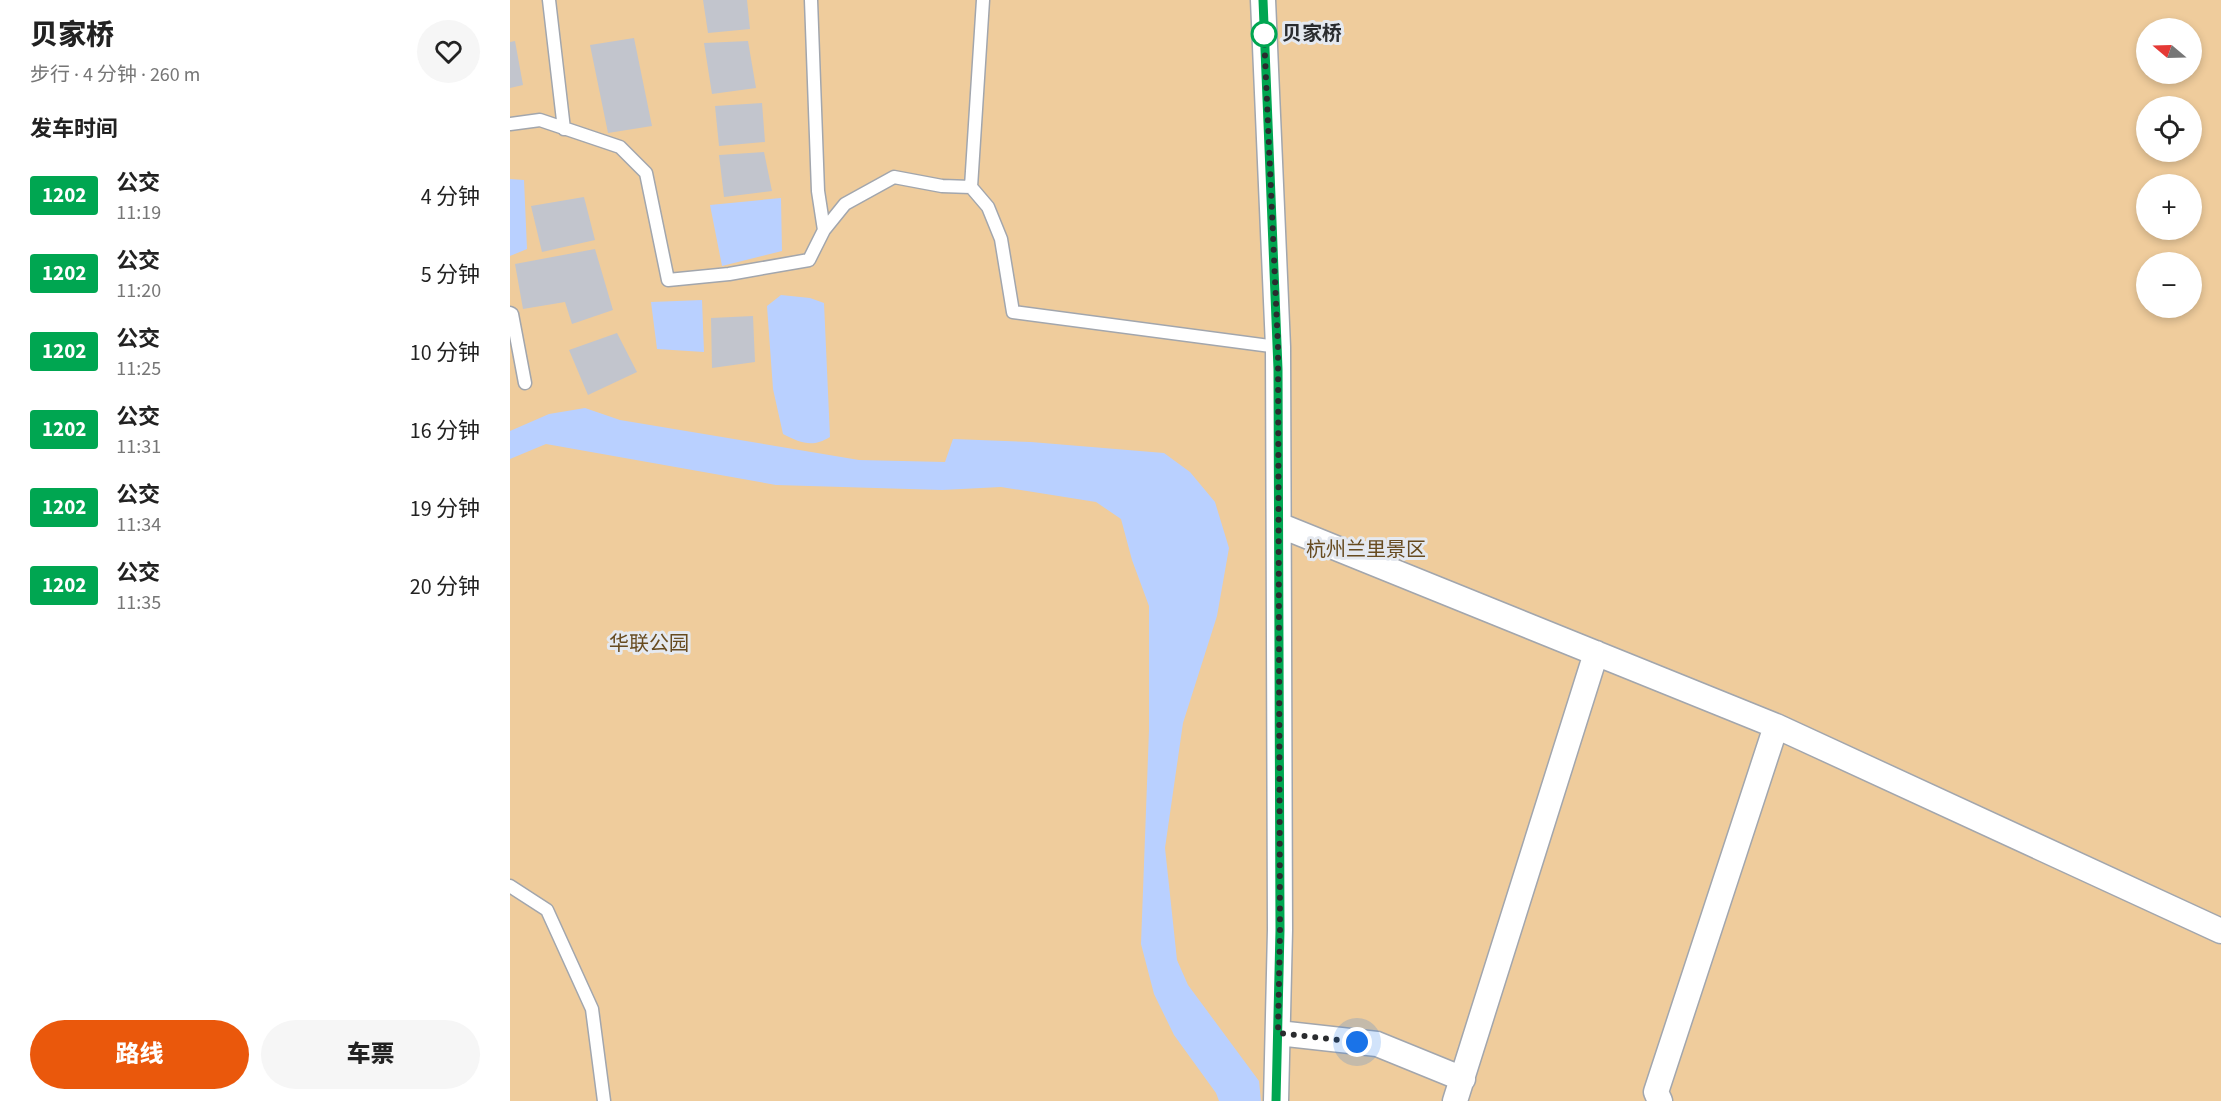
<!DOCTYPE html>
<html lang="zh">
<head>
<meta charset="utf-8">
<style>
  :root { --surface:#fff; --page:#f6f6f6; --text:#222; --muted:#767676; --accent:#ea580c }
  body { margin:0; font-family:"Source Sans 3","Noto Sans SC",sans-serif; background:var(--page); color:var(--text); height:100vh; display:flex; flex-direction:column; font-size:22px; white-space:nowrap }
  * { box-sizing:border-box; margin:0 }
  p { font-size:20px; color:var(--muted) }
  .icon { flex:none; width:33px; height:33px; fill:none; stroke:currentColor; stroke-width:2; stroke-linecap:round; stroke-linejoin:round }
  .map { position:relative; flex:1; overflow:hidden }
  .drawer { display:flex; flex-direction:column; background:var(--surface); width:510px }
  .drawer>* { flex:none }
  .badge { padding:0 12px; border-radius:4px; font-size:21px; line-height:39px }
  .needle { width:39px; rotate:289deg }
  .controls { position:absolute; left:1626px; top:18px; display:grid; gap:12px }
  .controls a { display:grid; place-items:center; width:66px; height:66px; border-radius:50%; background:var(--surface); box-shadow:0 3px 9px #0003; font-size:30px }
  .you { position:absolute; width:30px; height:30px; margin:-15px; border:4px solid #fff; border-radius:50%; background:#1a73e8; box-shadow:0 0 0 9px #1a73e833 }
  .map>.badge { position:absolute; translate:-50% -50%; box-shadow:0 0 0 3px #fff }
  h2 { padding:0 30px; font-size:22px; line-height:54px }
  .round { display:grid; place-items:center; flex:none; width:63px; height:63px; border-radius:32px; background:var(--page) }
  .summary { display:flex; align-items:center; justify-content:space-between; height:102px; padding:0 30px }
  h1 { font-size:28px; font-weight:800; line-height:45px }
  .button { display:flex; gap:12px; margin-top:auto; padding:12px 30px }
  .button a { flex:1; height:69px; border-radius:36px; background:var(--accent); color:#fff; font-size:24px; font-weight:800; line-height:69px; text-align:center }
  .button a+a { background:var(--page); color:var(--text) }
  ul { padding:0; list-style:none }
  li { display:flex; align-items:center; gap:18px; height:78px; padding:0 30px }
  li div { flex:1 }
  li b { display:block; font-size:22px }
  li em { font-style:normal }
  li .badge { min-width:66px; font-weight:700; text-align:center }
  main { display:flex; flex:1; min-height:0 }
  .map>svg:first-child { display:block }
  .green { fill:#efcc9c; fill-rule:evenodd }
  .water { fill:#b9d0ff }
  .building { fill:#c2c5cd }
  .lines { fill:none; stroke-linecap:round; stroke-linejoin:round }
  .service-casing { stroke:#a2a6ad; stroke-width:15 }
  .minor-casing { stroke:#a2a6ad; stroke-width:27 }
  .service { stroke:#fff; stroke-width:12 }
  .minor { stroke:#fff; stroke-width:24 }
  .line-casing { stroke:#fff; stroke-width:14 }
  .line { stroke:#00a651; stroke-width:9 }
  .walk { stroke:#2a2c2f; stroke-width:6; stroke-dasharray:0 10.8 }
  .stop-dot { fill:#fff; stroke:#00a651; stroke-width:3 }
  .labels { text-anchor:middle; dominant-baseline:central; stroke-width:6; stroke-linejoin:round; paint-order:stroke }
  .stop-label { font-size:20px; font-weight:bold; fill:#2a2c2f; stroke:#e5e9f0; text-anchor:start }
  .park-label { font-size:20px; fill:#674b20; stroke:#e5e9f0 }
</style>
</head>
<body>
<main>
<section class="drawer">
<div class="summary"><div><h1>贝家桥</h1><p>步行 · 4 分钟 · 260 m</p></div><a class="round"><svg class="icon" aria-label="heart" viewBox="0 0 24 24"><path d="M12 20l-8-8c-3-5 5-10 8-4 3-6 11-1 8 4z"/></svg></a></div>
<h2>发车时间</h2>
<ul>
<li><span class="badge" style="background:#00a651;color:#fff">1202</span><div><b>公交</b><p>11:19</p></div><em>4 分钟</em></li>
<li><span class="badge" style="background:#00a651;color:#fff">1202</span><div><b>公交</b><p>11:20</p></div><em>5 分钟</em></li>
<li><span class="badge" style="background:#00a651;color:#fff">1202</span><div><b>公交</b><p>11:25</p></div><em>10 分钟</em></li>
<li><span class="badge" style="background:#00a651;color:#fff">1202</span><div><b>公交</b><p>11:31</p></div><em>16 分钟</em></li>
<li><span class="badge" style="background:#00a651;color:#fff">1202</span><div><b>公交</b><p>11:34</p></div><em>19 分钟</em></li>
<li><span class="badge" style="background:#00a651;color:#fff">1202</span><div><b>公交</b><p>11:35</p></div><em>20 分钟</em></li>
</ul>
<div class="button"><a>路线</a><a>车票</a></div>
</section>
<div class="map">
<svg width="1711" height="1101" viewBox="0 0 1711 1101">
  <rect width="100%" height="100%" fill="#e5e9f0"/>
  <!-- green -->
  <path class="green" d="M0,0H1711V1101H0ZM1636,28H1682V74H1636ZM1636,106H1682V152H1636ZM1636,184H1682V230H1636ZM1636,262H1682V308H1636Z"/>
  <!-- water -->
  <path class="water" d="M0,179L14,180L17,249L0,256Z
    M271,198L272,251L212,266L200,205Z
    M271,295L300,298L314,303L320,437C302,448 291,443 273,434L263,389L257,306Z
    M192,300L194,352L147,349L141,302Z
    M75,408L110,420L349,460L435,462L443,439L521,442L654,453L680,472L705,502L719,548L707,616L673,723L655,848L667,960L678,985L749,1081L751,1101H709L706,1093L664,1035L644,994L631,944L639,730V606L622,560L611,519L586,502L491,487L432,490L266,485L36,444L0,459V431L39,414Z"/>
  <!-- building -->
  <path class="building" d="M193,0H237L240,29L198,33Z
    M124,38L142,126L98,133L80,45Z
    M5,41L13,85L0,88V42Z
    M238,41L246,88L202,94L194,43Z
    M252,103L255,142L209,146L205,106Z
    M254,152L262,191L214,197L209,155Z
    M74,197L85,240L32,252L21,206Z
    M85,249L103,310L62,324L55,302L13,309L5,264Z
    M243,316L245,362L202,368L201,318Z
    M107,333L127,372L78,395L59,350Z"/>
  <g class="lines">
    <defs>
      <path id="service" d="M39,0L54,129
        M301,0L308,191L314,230
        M473,0L461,187L478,207L491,239L503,312L768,347
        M0,124L30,120L110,147L136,173L158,280L219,274L299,260L314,230L335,204L384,177L432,186L461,187
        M0,313L2,314L15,383
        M0,886L37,910L82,1009L94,1101"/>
      <path id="minor" d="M753,0L768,347L770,930L766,1101
        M769,525L1266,726L1711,931
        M768,1033L867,1044L953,1079
        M945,1101L1086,653
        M1150,1101L1146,1092L1266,726"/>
    </defs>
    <!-- service casing -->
    <use href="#service" class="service-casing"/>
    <!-- minor casing -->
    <use href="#minor" class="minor-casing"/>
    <!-- service -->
    <use href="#service" class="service"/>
    <!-- minor -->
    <use href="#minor" class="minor"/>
  </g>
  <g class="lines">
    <defs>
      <path id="line" d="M753,0L768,369L770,930L766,1101"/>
    </defs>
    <!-- line casing -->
    <use href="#line" class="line-casing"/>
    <!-- line -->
    <use href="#line" class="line"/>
    <!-- walk -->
    <path class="walk" d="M754,34L768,347L770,930L768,1033L847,1042"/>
  </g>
  <!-- markers -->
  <circle class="stop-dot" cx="754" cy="34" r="12"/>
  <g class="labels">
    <!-- stop labels -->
    <g class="stop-label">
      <text x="772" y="34">贝家桥</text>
    </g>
    <!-- park labels -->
    <g class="park-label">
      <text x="856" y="550">杭州兰里景区</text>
      <text x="139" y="644">华联公园</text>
    </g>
  </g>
</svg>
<div class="controls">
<a><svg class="needle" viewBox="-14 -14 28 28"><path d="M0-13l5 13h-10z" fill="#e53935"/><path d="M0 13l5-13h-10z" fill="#767676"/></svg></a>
<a><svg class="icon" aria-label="locate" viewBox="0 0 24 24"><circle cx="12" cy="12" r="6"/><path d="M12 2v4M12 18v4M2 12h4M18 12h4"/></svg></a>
<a>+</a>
<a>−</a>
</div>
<div class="you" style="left:847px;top:1042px"></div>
</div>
</main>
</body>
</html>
